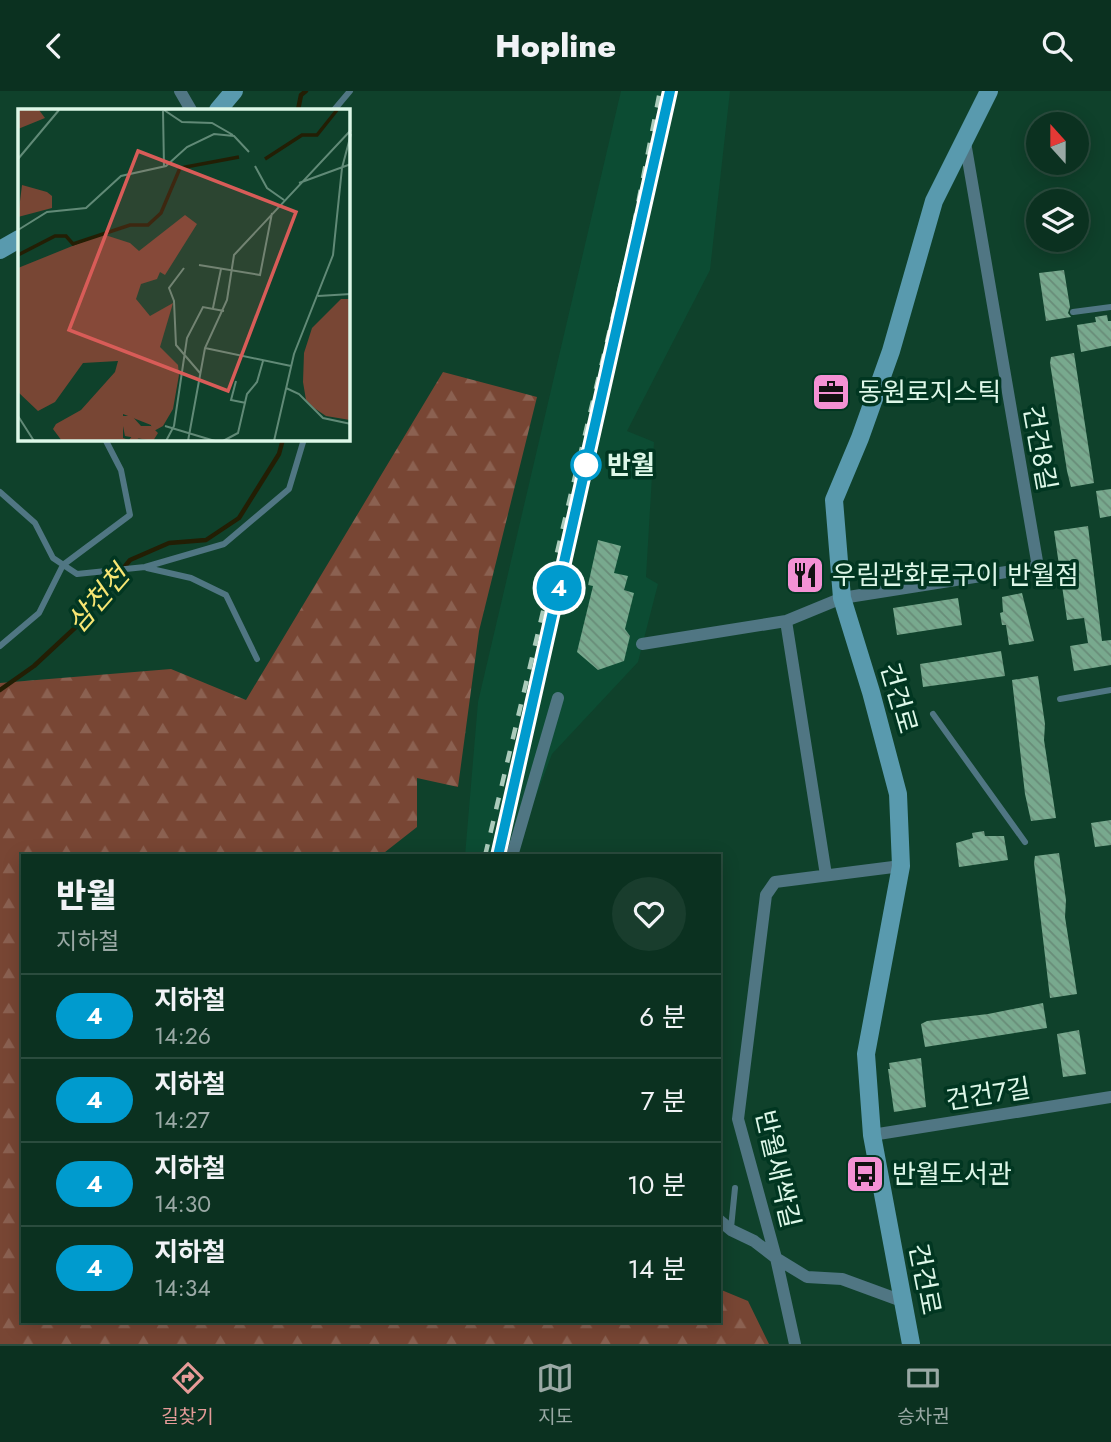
<!DOCTYPE html>
<html lang="ko">
<head>
<meta charset="utf-8">
<style>
  :root { --surface:#0b3120; --page:#193d2d; --text:#f1f3f6; --muted:#9aa9a5; --line:#2b4c3e; --accent:#e69b98 }
  body { margin:0; font-family:Jost,"Noto Sans KR",sans-serif; background:var(--page); color:var(--text); height:100vh; display:flex; flex-direction:column; font-size:26px; white-space:nowrap }
  * { box-sizing:border-box; margin:0 }
  p { font-size:23px; color:var(--muted) }
  .icon { flex:none; width:38px; height:38px; fill:none; stroke:currentColor; stroke-width:2; stroke-linecap:round; stroke-linejoin:round }
  .map { position:relative; flex:1; overflow:hidden }
  .details { position:absolute; left:21px; top:763px; width:700px; height:469px; display:flex; flex-direction:column; background:var(--surface); border-radius:0px; box-shadow:0 4px 18px #0003,0 0 0 2px var(--line) }
  .details>* { flex:none }
  .badge { padding:0 14px; border-radius:23px; font-size:24px; line-height:46px }
  .needle { width:46px; rotate:339deg }
  .fabs { position:absolute; left:1026px; top:21px; display:grid; gap:14px }
  .fabs a { display:grid; place-items:center; width:63px; height:63px; border-radius:50%; background:var(--surface); box-shadow:0 4px 18px #0003,0 0 0 2px var(--line); font-size:35px }
  .map>.badge { position:absolute; translate:-50% -50%; box-shadow:0 0 0 4px #fff }
  .round { display:grid; place-items:center; flex:none; width:74px; height:74px; border-radius:37px; background:var(--page) }
  .overview { display:flex; align-items:center; justify-content:space-between; height:119px; padding:0 35px }
  h1 { font-size:33px; font-weight:800; line-height:52px }
  ul { padding:0; list-style:none }
  li { display:flex; align-items:center; gap:21px; height:84px; padding:0 35px; border-top:2px solid var(--line) }
  li div { flex:1 }
  li b { display:block; font-size:26px }
  li em { font-style:normal }
  li .badge { min-width:77px; font-weight:700; text-align:center }
  header { display:flex; justify-content:space-between; align-items:center; height:91px; padding:0 35px; background:var(--surface); font-size:32px; font-weight:800 }
  .dock { display:flex; justify-content:space-around; align-items:center; height:98px; border-top:2px solid var(--line); background:var(--surface); font-size:19px; color:var(--muted) }
  .dock a { display:grid; justify-items:center; gap:4px }
  .dock .on { color:var(--accent) }
  .map>svg:first-child { display:block }
  .built { fill:#0c4c33 }
  .forest { fill:url(#forest-firs) }
  .lines { fill:none; stroke-linecap:round; stroke-linejoin:round }
  .stream { stroke:#231e04; stroke-width:4.5 }
  .building { fill:url(#building-back-hatch) }
  .lane { stroke:#507683; stroke-width:6 }
  .street { stroke:#507683; stroke-width:12 }
  .secondary { stroke:#599aae; stroke-width:18 }
  .rail { stroke:#abcbbb; stroke-width:4.5; stroke-dasharray:12 12; stroke-linecap:butt }
  .line-casing { stroke:#fff; stroke-width:16 }
  .line { stroke:#009bce; stroke-width:10 }
  .stop-dot { fill:#fff; stroke:#009bce; stroke-width:3.5 }
  .labels { text-anchor:middle; dominant-baseline:central; stroke-width:7; stroke-linejoin:round; paint-order:stroke }
  .poi-label { font-size:26px; fill:#ddf7e8; stroke:#013621; text-anchor:start }
  .street-label { font-size:26px; fill:#ddf7e8; stroke:#013621 }
  .stop-label { font-size:26px; font-weight:bold; fill:#ddf7e8; stroke:#013621; text-anchor:start }
  .water-label { font-size:28px; font-style:italic; fill:#f8e673; stroke:#013621 }
  .inset-river { fill:none; stroke:#231e04; stroke-width:3.5 }
  .inset-road { fill:none; stroke:#618a77; stroke-width:2 }
  .view { fill:#d85c58; fill-opacity:0.15; stroke:#d85c58; stroke-width:3.5 }
  .inset-edge { fill:none; stroke:#ddf7e8; stroke-width:3.5 }
</style>
</head>
<body>
<header><svg class="icon" aria-label="back" viewBox="0 0 24 24"><path d="M15 5l-7 7 7 7"/></svg>Hopline<svg class="icon" aria-label="search" viewBox="0 0 24 24"><circle cx="10" cy="10" r="6"/><path d="M15 15l6 6"/></svg></header>
<div class="map">
<svg width="1111" height="1253" viewBox="0 0 1111 1253">
  <defs>
    <pattern id="forest-firs" width="22" height="20" patternUnits="userSpaceOnUse" patternTransform="scale(1.75)"><rect width="22" height="20" fill="#784634"/><path d="M5 1l3.5 6h-7zM16 11l3.5 6h-7z" fill="#8b6151"/></pattern>
    <pattern id="building-back-hatch" width="6" height="6" patternUnits="userSpaceOnUse" patternTransform="scale(1.75)"><rect width="6" height="6" fill="#78a98e"/><path d="M-1 5l2 2M0 0l6 6M5-1l2 2" fill="none" stroke="#688c78"/></pattern>
  </defs>
  <rect width="100%" height="100%" fill="#0f412b"/>
  <!-- built -->
  <path class="built" d="M621,0H730L710,179L627,340L654,351L646,486L658,493L638,571L552,663L513,765H465L478,611Z"/>
  <!-- forest -->
  <path class="forest" d="M443,281L537,306L479,540L458,696L417,687V736L380,765H23V1230H719V1198L748,1210L769,1253H0V592L171,578L246,609Z"/>
  <g class="lines">
    <!-- stream -->
    <path class="stream" d="M298,19L301,4L306,0
      M0,599L34,575L77,535L130,469L169,452L206,449L239,427L279,363L283,348"/>
  </g>
  <!-- building -->
  <path class="building" d="M1064,179L1070,216L1068,222L1071,226L1046,230L1039,182Z
    M1107,224L1108,230H1111V255L1081,261L1077,234L1096,231L1095,226Z
    M1074,262L1094,392L1071,396L1067,380L1050,272L1051,266Z
    M1111,398V425L1100,427L1096,400Z
    M1088,435L1102,550L1111,549V574L1074,580L1070,555L1088,552L1084,527L1067,529L1054,440Z
    M598,449L621,455L614,482L628,485L624,499L634,502L625,538L630,545L624,570L598,579L577,561L593,495L588,494Z
    M1022,502L1034,550L1009,554L1006,534H1002L1000,522L1003,521L1002,506Z
    M958,507L962,534L897,544L893,517Z
    M1001,560L1005,585L923,596L920,573Z
    M1038,585L1045,633L1044,649L1056,727L1031,730L1025,703L1012,589Z
    M1111,729V754L1095,756L1091,732Z
    M984,740L985,745H1004L1008,769L959,776L956,752L973,747L972,742Z
    M1059,762L1066,809L1065,826L1077,903L1050,907L1034,772L1035,765Z
    M1043,912L1047,937L925,956L921,933L927,930L988,923Z
    M1079,939L1086,983L1063,986L1057,943Z
    M921,967L926,1016L894,1021L888,978H890L889,972Z"/>
  <g class="lines">
    <!-- lane -->
    <path class="lane" d="M334,19L350,0
      M1073,221L1111,216
      M0,401L35,432L53,467L77,483L145,476L224,453L289,398L304,348
      M147,477L191,487L226,504L257,568
      M0,555L39,522L63,474L130,424L121,379L105,348
      M1060,608L1111,599
      M933,623L1025,751
      M731,1137L735,1097"/>
    <!-- street -->
    <path class="street" d="M180,0L191,19
      M786,530L826,784
      M642,553L786,530L842,507L1038,476L965,51
      M512,765L558,607
      M872,1044L1111,1006
      M719,1129L731,1139L754,1150L776,1167L807,1186L842,1188L902,1210
      M795,1253L776,1167L738,1028L766,804L775,791L901,775"/>
    <!-- secondary -->
    <path class="secondary" d="M218,19L234,0
      M0,159L19,148
      M911,1253L872,1044L866,963L901,775L898,703L871,601L842,507L834,409L860,347L891,260L934,110L989,0"/>
    <!-- rail -->
    <path class="rail" d="M485,765L630,154L660,0
      M498,765L558,502"/>
  </g>
  <g class="lines">
    <defs>
      <path id="line" d="M498,765L670,0"/>
    </defs>
    <!-- line casing -->
    <use href="#line" class="line-casing"/>
    <!-- line -->
    <use href="#line" class="line"/>
  </g>
  <!-- icons -->
  <defs>
    <symbol id="office-square" viewBox="-11 -11 22 22"><rect x="-9" y="-9" width="18" height="18" rx="4" fill="#f491d4" stroke="#013621"/><path d="M-6-3h4V-5.5h4V-3h4V5H-6ZM-1-4.5V-3h2v-1.5ZM-6 0V1H6V0Z" fill="#111"/></symbol>
    <symbol id="restaurant-square" viewBox="-11 -11 22 22"><rect x="-9" y="-9" width="18" height="18" rx="4" fill="#f491d4" stroke="#013621"/><path d="M-5-6h1v4h1v-4h1v4h1v-4h1v5L-1.5 .5V6h-2V.5L-5-1ZM5-6V6H3V1.5H1.5Q1.5-4 5-6Z" fill="#111"/></symbol>
    <symbol id="bus-square" viewBox="-11 -11 22 22"><rect x="-9" y="-9" width="18" height="18" rx="4" fill="#f491d4" stroke="#013621"/><path d="M-5-6H5V4H4V6H2V4H-2V6H-4V4H-5ZM-3.5-4V0h7V-4ZM-3.5 1.2v1.5H-2V1.2ZM2 1.2v1.5H3.5V1.2Z" fill="#111"/></symbol>
  </defs>
  <g fill-rule="evenodd">
    <use href="#office-square" x="809" y="279" width="44" height="44"/>
    <use href="#restaurant-square" x="783" y="462" width="44" height="44"/>
    <use href="#bus-square" x="843" y="1061" width="44" height="44"/>
  </g>
  <!-- markers -->
  <circle class="stop-dot" cx="586" cy="374" r="14"/>
  <g class="labels">
    <!-- poi labels -->
    <g class="poi-label">
      <text x="858" y="301">동원로지스틱</text>
      <text x="832" y="484">우림관화로구이 반월점</text>
      <text x="892" y="1083">반월도서관</text>
    </g>
    <!-- street labels -->
    <g class="street-label">
      <text transform="translate(1040 357) rotate(80)">건건8길</text>
      <text transform="translate(899 607) rotate(74)">건건로</text>
      <text transform="translate(988 1003) rotate(-9)">건건7길</text>
      <text transform="translate(778 1078) rotate(77)">반월새싹길</text>
      <text transform="translate(925 1188) rotate(79)">건건로</text>
    </g>
    <!-- stop labels -->
    <g class="stop-label">
      <text x="607" y="374">반월</text>
    </g>
    <!-- water labels -->
    <g class="water-label">
      <text transform="translate(98 508) rotate(-49)">삼천천</text>
    </g>
  </g>
  <!-- overview -->
  <g transform="translate(18 18)">
    <rect width="332" height="332" fill="#0f412b"/>
    <path d="M0,1H21L27,9L0,20ZM4,76L29,83L34,87V99L0,108ZM167,106L179,115L147,166L142,163L139,170L123,175L118,190L132,207L155,194L142,238L160,256L161,266L155,300L145,317L134,323L133,316L105,305V329L111,331L115,326L124,332H44L35,320L38,315L63,301L97,263L100,252L65,254L37,293L20,302L0,283V159L84,125L112,134L121,142ZM323,190H332V311L308,307L296,299L288,291L285,273L286,244L294,219Z" fill="#784634"/>
    <path d="M103,307H114L123,317H133L140,324L135,332L107,327Z" fill="#784634"/>
    <path class="inset-river" d="M247,50L284,26H299L319,1M0,146L37,127H48L55,135L112,116H130L143,104L162,59L221,48"/>
    <path class="inset-road" d="M146,1L164,13L194,14L215,26M145,2L146,58M0,50L41,1M237,57L249,79L266,91M281,74L333,55M0,121L29,103L68,99L103,67L148,57L169,38L196,25L216,27L231,43M181,156L242,166L254,104M166,159L151,179L156,192L158,236L182,264M300,187L333,185M195,199L203,160M187,239L273,257M218,272L213,291L228,294M268,279L281,285L305,309L333,315M0,307L16,332M147,317L197,332M148,332L156,317L169,229L185,198L206,202M170,332L187,239L209,191L216,146L333,21M205,332L220,324L229,285L239,273L245,252M256,332L276,245L315,146L324,59L333,25"/>
    <path class="view" d="M120,42L278,103L210,282L51,221Z"/>
    <rect width="332" height="332" class="inset-edge"/>
  </g>
</svg>
<div class="fabs">
<a><svg class="needle" viewBox="-14 -14 28 28"><path d="M0-13l5 13h-10z" fill="#e53935"/><path d="M0 13l5-13h-10z" fill="#9aa9a5"/></svg></a>
<a><svg class="icon" aria-label="layers" viewBox="0 0 24 24"><path d="M12 4l9 5-9 5-9-5zM3 14l9 5 9-5"/></svg></a>
</div>
<b class="badge" style="left:559px;top:497px;background:#009bce;color:#fff">4</b>
<section class="details">
<div class="overview"><div><h1>반월</h1><p>지하철</p></div><a class="round"><svg class="icon" aria-label="heart" viewBox="0 0 24 24"><path d="M12 20l-8-8c-3-5 5-10 8-4 3-6 11-1 8 4z"/></svg></a></div>
<ul>
<li><span class="badge" style="background:#009bce;color:#fff">4</span><div><b>지하철</b><p>14:26</p></div><em>6 분</em></li>
<li><span class="badge" style="background:#009bce;color:#fff">4</span><div><b>지하철</b><p>14:27</p></div><em>7 분</em></li>
<li><span class="badge" style="background:#009bce;color:#fff">4</span><div><b>지하철</b><p>14:30</p></div><em>10 분</em></li>
<li><span class="badge" style="background:#009bce;color:#fff">4</span><div><b>지하철</b><p>14:34</p></div><em>14 분</em></li>
</ul>
</section>
</div>
<nav class="dock">
<a class="on"><svg class="icon" aria-label="directions" viewBox="0 0 24 24"><path d="M12 3l9 9-9 9-9-9zM9 14v-3h6M13 9l2 2-2 2"/></svg>길찾기</a>
<a><svg class="icon" aria-label="map" viewBox="0 0 24 24"><path d="M3 6l6-2 6 2 6-2v14l-6 2-6-2-6 2zM9 4v14M15 6v14"/></svg>지도</a>
<a><svg class="icon" aria-label="tickets" viewBox="0 0 24 24"><path d="M3 7h18v10H3zM15 7v10"/></svg>승차권</a>
</nav>
</body>
</html>
